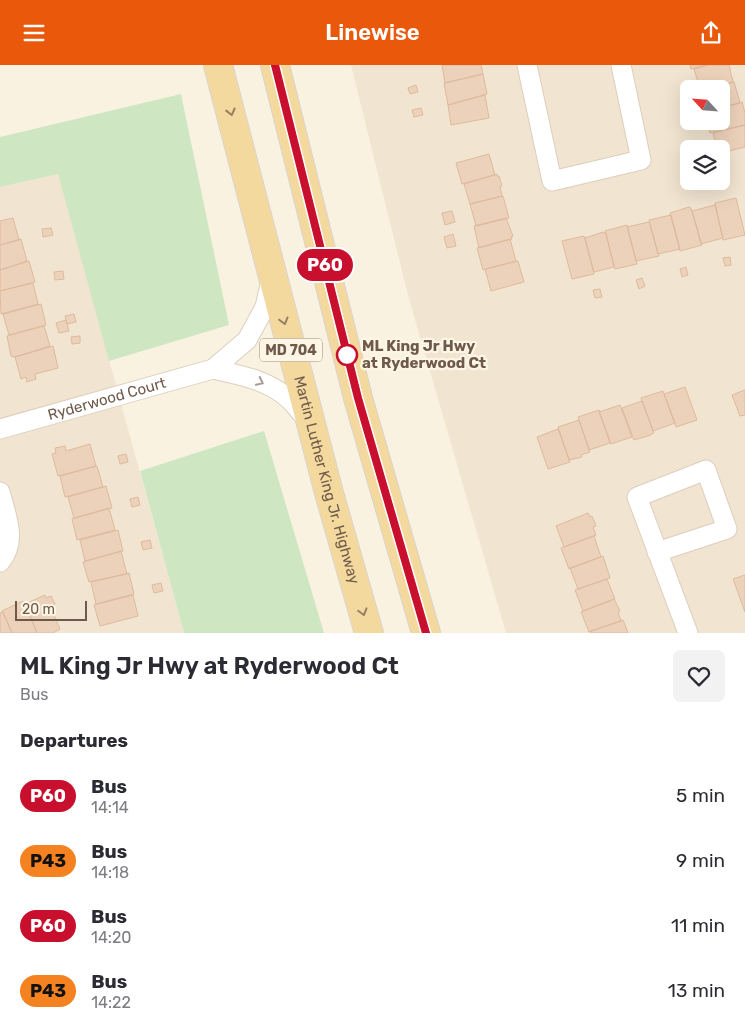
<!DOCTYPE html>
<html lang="en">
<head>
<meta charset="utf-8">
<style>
  :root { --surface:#fff; --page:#f2f2f3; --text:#2b2b33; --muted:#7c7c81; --accent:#ea580c }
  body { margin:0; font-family:Rubik,sans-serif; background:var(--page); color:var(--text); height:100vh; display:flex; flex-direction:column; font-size:19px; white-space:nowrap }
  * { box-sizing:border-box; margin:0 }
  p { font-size:16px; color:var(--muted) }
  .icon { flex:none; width:28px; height:28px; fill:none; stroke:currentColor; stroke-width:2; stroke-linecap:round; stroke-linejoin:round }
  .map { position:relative; height:568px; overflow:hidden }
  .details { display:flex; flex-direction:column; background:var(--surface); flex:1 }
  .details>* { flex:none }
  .badge { padding:0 10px; border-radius:16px; font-size:18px; line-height:32px }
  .needle { width:32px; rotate:296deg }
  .buttons { position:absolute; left:680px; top:15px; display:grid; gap:10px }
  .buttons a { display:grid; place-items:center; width:50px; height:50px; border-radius:8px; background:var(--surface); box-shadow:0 5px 20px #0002; font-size:25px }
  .scale { position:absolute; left:15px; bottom:12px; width:72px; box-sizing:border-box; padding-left:5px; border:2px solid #6f594a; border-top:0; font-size:14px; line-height:18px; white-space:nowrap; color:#6f594a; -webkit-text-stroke:4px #fdf6e6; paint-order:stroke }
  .map>.badge { position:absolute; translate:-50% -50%; box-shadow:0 0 0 2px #fff }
  h2 { padding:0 20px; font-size:19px; line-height:45px }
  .round { display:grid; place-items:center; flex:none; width:52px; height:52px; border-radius:8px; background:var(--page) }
  .summary { display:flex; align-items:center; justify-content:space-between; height:85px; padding:0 20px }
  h1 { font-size:24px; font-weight:600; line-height:38px }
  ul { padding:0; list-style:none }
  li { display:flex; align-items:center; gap:15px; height:65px; padding:0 20px }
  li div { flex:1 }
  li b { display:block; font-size:19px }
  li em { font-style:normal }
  li .badge { min-width:55px; font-weight:700; text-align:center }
  header { display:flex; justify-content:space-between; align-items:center; height:65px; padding:0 20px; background:var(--accent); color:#fff; font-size:22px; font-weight:600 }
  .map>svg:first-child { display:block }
  .residential { fill:#f1e4d0; fill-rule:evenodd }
  .green { fill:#cee6c1 }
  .building { fill:#edd2bb; stroke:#deba9d }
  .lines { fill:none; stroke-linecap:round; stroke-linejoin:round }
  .street-casing { stroke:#ddcebe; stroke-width:21 }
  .primary-casing { stroke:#dad4d0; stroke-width:30 }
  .street { stroke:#fff; stroke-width:19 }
  .primary { stroke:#f4d99e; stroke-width:28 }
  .oneway { stroke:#977f63 }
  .oneway2 { stroke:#a99b92 }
  .line-casing { stroke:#fff; stroke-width:11 }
  .line { stroke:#c8102e; stroke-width:8 }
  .stop-dot { fill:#fff; stroke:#c8102e; stroke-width:2.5 }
  .labels { text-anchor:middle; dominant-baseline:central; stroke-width:4.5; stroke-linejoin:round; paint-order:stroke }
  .shield { fill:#fdf6e6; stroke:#9a8879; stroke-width:1 }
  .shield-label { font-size:14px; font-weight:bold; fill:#6f594a }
  .stop-label { font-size:15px; font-weight:bold; fill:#6f594a; stroke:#fdf6e6; text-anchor:start }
  .street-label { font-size:15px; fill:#6f594a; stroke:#fdf6e6 }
</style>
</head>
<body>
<header><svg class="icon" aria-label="menu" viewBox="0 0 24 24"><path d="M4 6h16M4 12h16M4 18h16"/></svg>Linewise<svg class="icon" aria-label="share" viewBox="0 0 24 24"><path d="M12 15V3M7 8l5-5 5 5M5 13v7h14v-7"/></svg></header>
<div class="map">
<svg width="745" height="568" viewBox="0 0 745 568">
  <rect width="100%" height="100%" fill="#faf2e1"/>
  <!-- residential -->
  <path class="residential" d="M351,0H745V568H506L409,234ZM689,24H721V56H689ZM689,84H721V116H689Z
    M58,109L184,568H0V122Z"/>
  <!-- green -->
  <path class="green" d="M181,29L229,260L109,296L58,109L0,122V72Z
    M264,366L324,568H184L140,406Z"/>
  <!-- building -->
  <path class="building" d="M442,0H481L483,9L445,18Z
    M690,0H708L691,4Z
    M708,0H729L733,17L708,24H700L694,4Z
    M483,9L487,29L448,40L444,18Z
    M734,17L740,38L721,43V24H708Z
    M416,20L418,27L410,29L408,23Z
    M485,30L489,53L451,60L448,40Z
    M742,37L745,48V60L710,68L706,56H721V43Z
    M421,43L423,50L414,52L412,45Z
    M745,60V82L721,88V84H717L713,68Z
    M489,89L495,110L462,119L456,98Z
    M497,109V111H499L502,121L500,122L502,131L470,139L464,119Z
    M503,131L509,153L476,161L470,139Z
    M736,133L745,170L723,175L715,138Z
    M715,140L723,173L701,179L692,146Z
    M689,142L691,143L702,180L680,186L670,148Z
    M452,146L455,157L445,160L442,148Z
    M671,150L680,184L658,189L649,155Z
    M13,153L19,175L0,180V156Z
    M506,153L513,171L511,172L512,174L479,183L474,161Z
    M649,157L659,191L636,196L627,162Z
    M627,160L637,199L615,204L605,166Z
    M51,163L53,170L43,172L42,164Z
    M603,167L604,168H606L614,202L594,207L585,173Z
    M453,169L456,181L447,183L444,172Z
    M584,171L594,209L572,214L562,176Z
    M21,174L27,196L0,205V180Z
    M510,174L516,196L483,205L477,183Z
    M730,192L731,200L725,201L723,193Z
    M29,196L35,217L0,226V205Z
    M518,196L524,217L491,226L485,204Z
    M686,202L688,210L682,212L680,204Z
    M63,206L64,214L55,215L54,207Z
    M642,213L645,221L639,224L636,215Z
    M33,218L38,239L1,249L0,226Z
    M600,224L602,232L595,233L593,225Z
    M41,239L46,260L9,270L3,249Z
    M74,249L76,257L67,259L65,251Z
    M66,255L69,266L59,268L56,258Z
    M44,261L50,281L15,292L11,291L7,271Z
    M80,271V278L72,279L71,272Z
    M53,281L58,303L35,309L36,314L27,317L26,312L21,314L15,292Z
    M685,322L697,355L676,362L664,329Z
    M745,325V350L740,351L732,330Z
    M663,326L675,358L653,366L641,333Z
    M642,336L654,368L651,369V370L634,375L622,343Z
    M620,340L632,372L611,379L599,347Z
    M599,345L610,378L589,385L578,352Z
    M579,355L590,387L581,390L582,392L569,395L558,362Z
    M558,364L570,397L548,404L537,372Z
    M90,379L96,401L58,411L52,389L56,388L55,383L65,381L66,386Z
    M126,389L128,397L120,399L118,391Z
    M97,401L103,422L65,432L60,411Z
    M106,421L112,443L74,453L68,432Z
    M138,432L140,440L132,442L130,434Z
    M109,443L115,465L77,475L72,454Z
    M588,448L590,452L592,451L596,461L593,462L596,470L564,482L556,461Z
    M118,465L123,486L85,496L80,475Z
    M594,471L601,492L569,504L561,483Z
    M150,475L152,483L143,485L141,477Z
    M121,486L127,509L89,517L83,497Z
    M603,491L610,513L578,524L570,503Z
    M129,508L134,529L96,539L91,517Z
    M745,510V547L733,514Z
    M607,514L615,534L583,546L575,525Z
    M161,518L163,526L154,528L152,520Z
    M45,530L46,533L51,531L55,539L50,541L60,564L53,568H37L25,539Z
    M133,530L138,551L100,561L94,540Z
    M614,534L620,546L618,547L621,556L589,567L581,547Z
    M23,536L25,539L37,568H12L2,546Z
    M3,547L12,568H0V548Z
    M623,555L628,568H591V566Z"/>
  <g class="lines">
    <defs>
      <g id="street">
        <path d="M527,0L552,116L641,95L621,0"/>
        <path d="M213,304C240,310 269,315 290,335C296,341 302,349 308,356"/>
        <path id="s1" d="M0,364L213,304L247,275L265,242L271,215"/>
        <path d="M0,427C6,450 18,476 0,497"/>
        <path d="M657,487L727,464L706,405L637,432L688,568"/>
      </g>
      <g id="primary">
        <path id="s2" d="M218,0L329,428L369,568"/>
        <path d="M275,0L358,333L426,568"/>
      </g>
    </defs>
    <!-- street casing -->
    <use href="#street" class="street-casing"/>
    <!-- primary casing -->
    <use href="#primary" class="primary-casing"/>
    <!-- street -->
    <use href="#street" class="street"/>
    <!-- primary -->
    <use href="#primary" class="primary"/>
  </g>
  <!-- one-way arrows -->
  <defs><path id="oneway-chevron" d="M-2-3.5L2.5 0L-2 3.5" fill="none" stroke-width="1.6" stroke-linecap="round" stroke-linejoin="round" transform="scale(1.25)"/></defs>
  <g class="oneway">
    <use href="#oneway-chevron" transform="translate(231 47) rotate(76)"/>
    <use href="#oneway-chevron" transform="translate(284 256) rotate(75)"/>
    <use href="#oneway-chevron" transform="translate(363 547) rotate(74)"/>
  </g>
  <use class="oneway2" href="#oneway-chevron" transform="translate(260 317) rotate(26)"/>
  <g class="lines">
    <defs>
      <path id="line" d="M275,0L358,333L426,568"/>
    </defs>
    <!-- line casing -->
    <use href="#line" class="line-casing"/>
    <!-- line -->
    <use href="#line" class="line"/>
  </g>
  <!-- markers -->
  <circle class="stop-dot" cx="347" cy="290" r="10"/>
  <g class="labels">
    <!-- shield labels -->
    <rect class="shield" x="260" y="273.5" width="62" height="23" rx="4"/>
    <g class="shield-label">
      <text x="291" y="285">MD 704</text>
    </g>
    <!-- stop labels -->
    <g class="stop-label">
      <text x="362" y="281">ML King Jr Hwy<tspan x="362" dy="17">at Ryderwood Ct</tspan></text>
    </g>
    <!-- street labels -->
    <g class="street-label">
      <text stroke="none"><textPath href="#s1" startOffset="111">Ryderwood Court</textPath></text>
      <text stroke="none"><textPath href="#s2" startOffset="429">Martin Luther King Jr. Highway</textPath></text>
    </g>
  </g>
</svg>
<div class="buttons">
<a><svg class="needle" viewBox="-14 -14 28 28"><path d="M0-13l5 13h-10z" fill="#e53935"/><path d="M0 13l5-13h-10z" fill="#7c7c81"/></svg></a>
<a><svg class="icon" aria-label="layers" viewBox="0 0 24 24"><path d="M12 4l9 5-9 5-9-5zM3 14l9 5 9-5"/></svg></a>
</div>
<div class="scale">20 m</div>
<b class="badge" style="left:325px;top:200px;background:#c8102e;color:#fff">P60</b>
</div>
<section class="details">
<div class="summary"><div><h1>ML King Jr Hwy at Ryderwood Ct</h1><p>Bus</p></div><a class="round"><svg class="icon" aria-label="heart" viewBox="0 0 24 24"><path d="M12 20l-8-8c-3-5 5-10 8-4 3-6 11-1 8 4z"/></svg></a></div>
<h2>Departures</h2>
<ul>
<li><span class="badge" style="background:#c8102e;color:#fff">P60</span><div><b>Bus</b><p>14:14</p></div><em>5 min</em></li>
<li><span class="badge" style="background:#f58220;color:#111">P43</span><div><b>Bus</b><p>14:18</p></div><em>9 min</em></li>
<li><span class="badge" style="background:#c8102e;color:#fff">P60</span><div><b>Bus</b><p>14:20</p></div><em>11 min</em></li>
<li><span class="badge" style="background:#f58220;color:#111">P43</span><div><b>Bus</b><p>14:22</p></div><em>13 min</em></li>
</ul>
</section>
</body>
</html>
